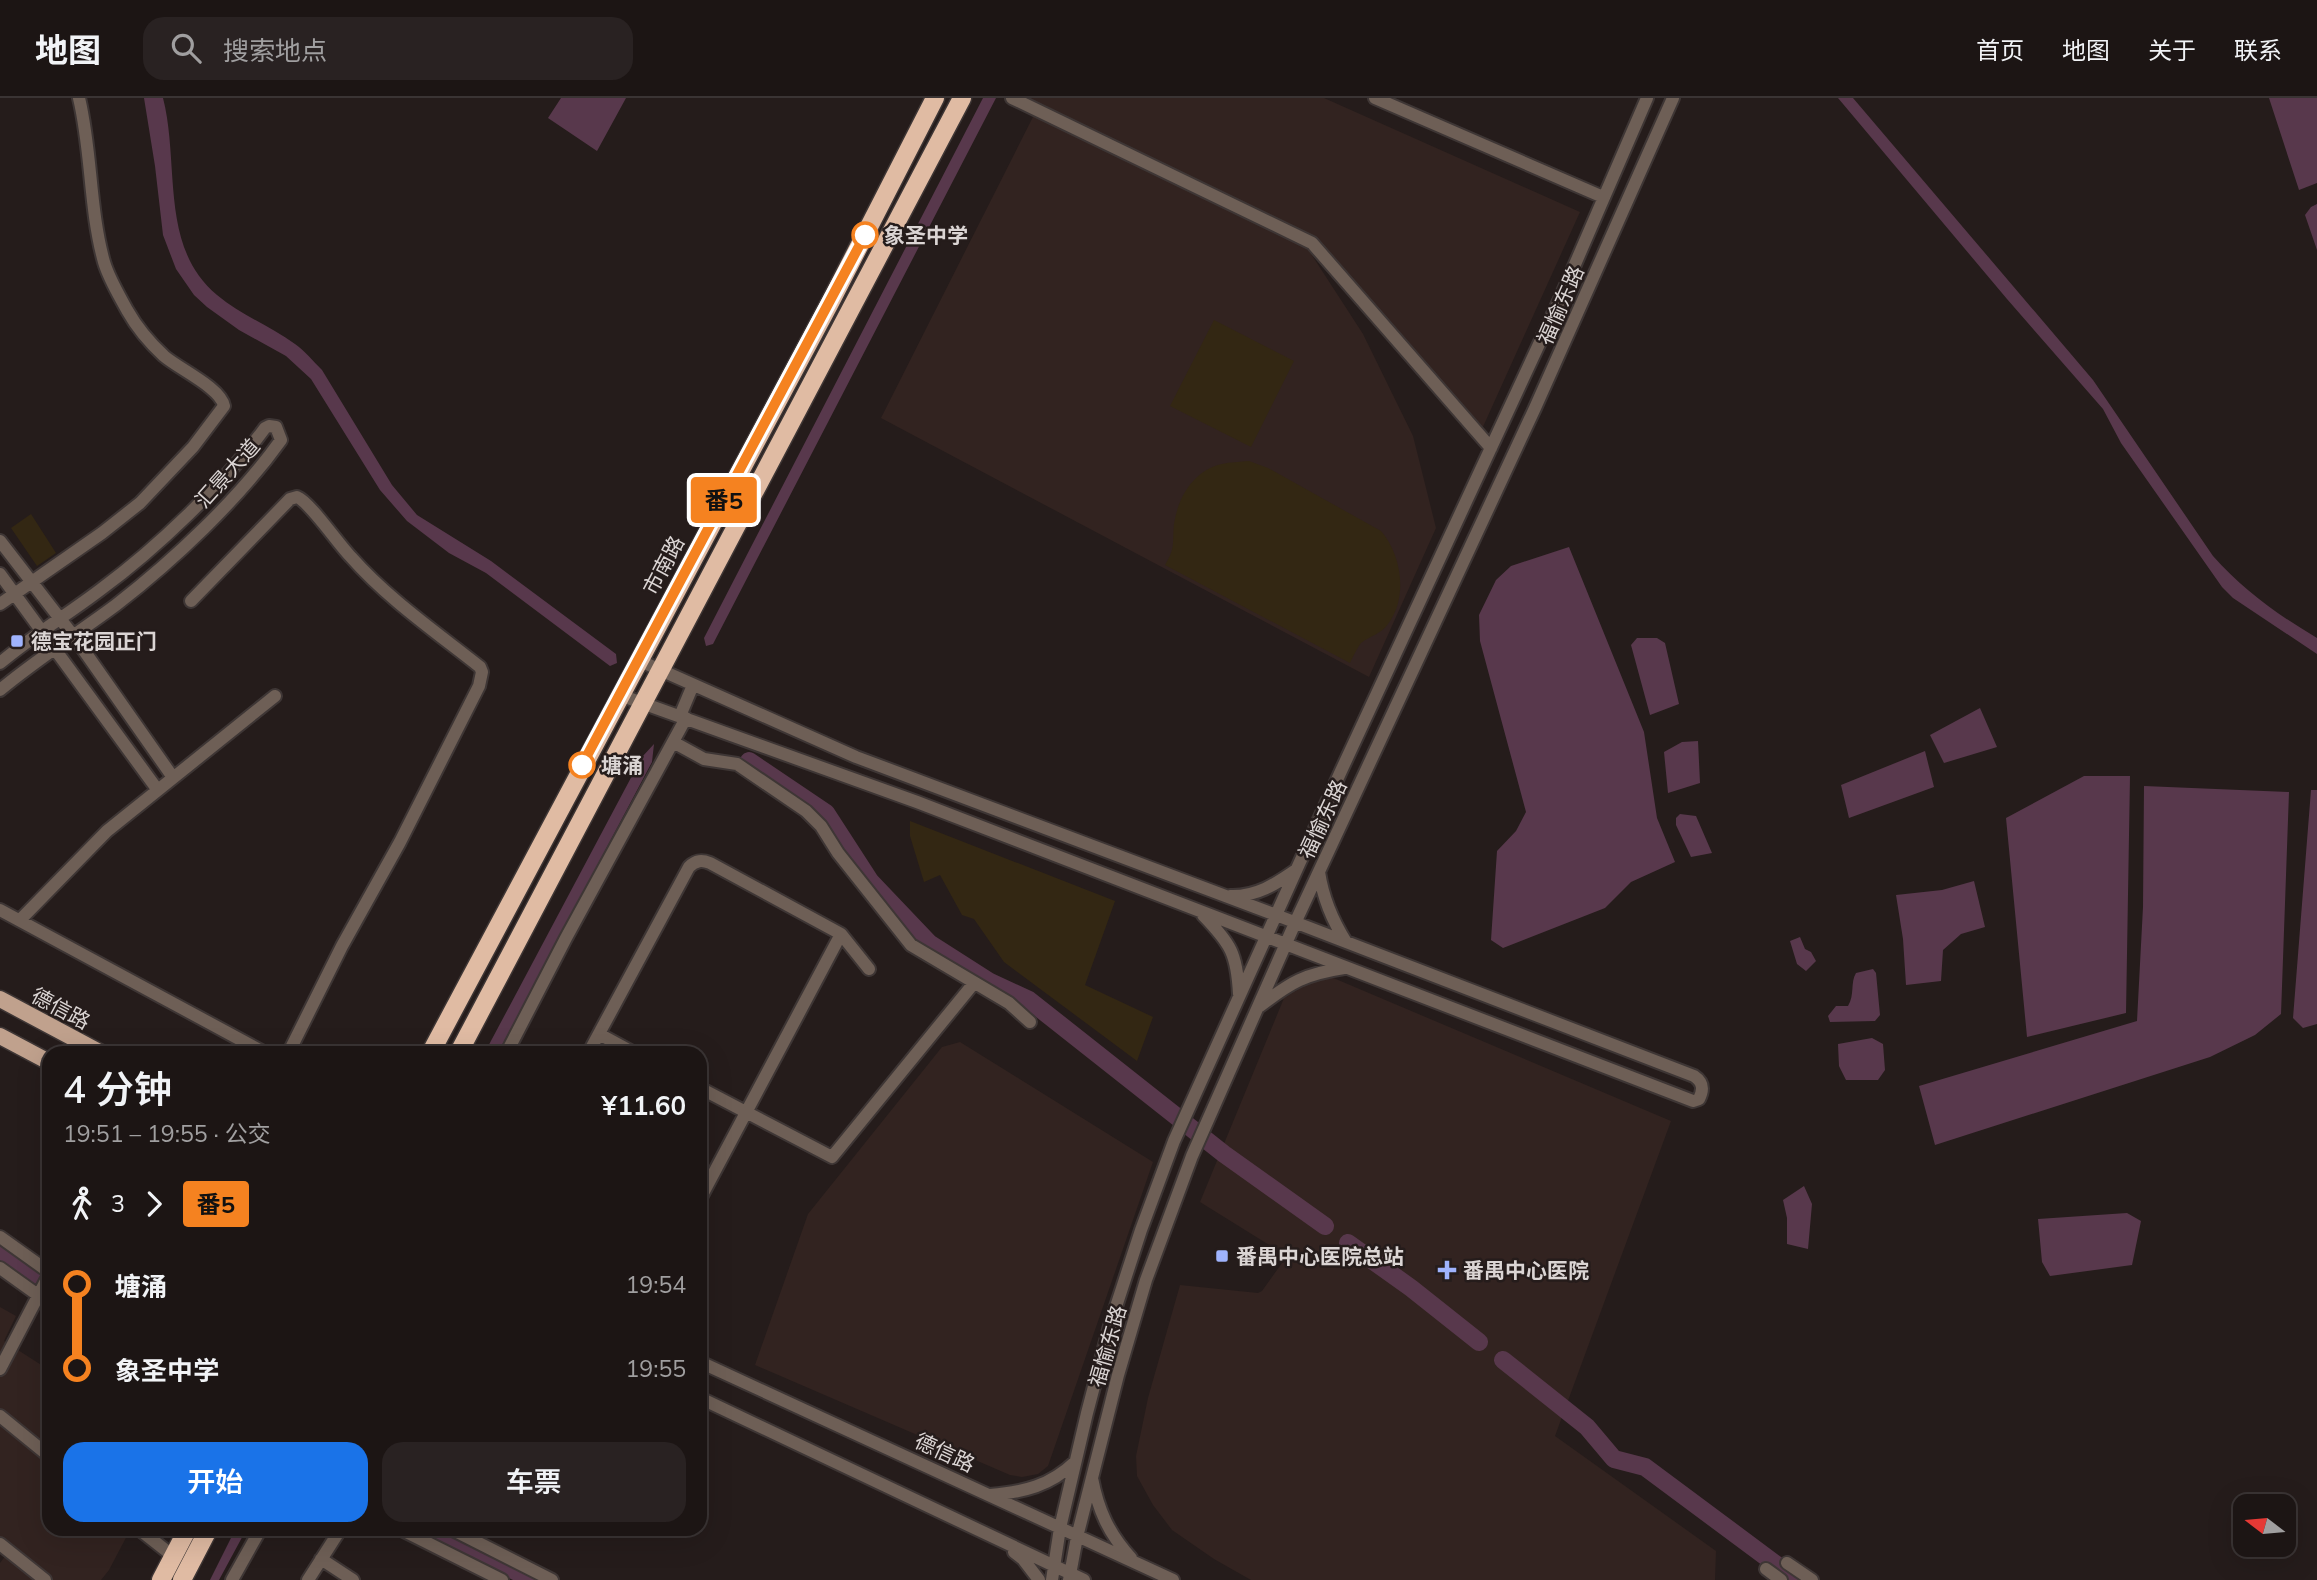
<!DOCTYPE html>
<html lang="zh">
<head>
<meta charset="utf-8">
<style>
  :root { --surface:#1c1514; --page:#292222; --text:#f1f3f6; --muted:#a09fa0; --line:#3a3434; --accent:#1a73e8 }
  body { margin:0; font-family:Mulish,"Noto Sans SC",sans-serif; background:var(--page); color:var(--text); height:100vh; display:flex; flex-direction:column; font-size:26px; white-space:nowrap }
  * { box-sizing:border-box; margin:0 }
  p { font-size:23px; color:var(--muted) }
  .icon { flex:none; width:38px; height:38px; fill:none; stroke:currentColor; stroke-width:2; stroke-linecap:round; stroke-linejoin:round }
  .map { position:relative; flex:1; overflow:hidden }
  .sheet { position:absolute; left:42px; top:948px; width:665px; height:490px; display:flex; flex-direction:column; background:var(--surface); border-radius:21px; box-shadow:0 7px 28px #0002,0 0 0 2px var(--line) }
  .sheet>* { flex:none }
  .badge { padding:0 14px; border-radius:5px; font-size:24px; line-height:46px }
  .needle { width:46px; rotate:286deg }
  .controls { position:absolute; left:2233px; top:1396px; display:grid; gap:14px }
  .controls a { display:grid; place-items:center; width:63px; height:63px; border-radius:14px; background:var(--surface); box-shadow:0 7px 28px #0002,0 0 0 2px var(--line); font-size:35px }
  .map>.badge { position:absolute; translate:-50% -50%; box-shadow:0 0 0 4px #fff }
  .legs { display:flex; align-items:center; gap:10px; height:77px; padding:0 21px; font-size:23px }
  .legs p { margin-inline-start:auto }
  .summary { display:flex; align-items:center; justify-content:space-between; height:119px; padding:0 21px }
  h1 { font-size:38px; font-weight:600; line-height:52px }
  .cta { display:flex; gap:14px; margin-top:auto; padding:14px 21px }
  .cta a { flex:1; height:80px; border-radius:21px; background:var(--accent); color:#fff; font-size:28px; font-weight:600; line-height:80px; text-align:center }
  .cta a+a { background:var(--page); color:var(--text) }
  ul { padding:0 21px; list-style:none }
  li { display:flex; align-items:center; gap:24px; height:84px; font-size:26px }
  li i { display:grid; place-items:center; width:10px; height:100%; margin:0 9px; background:currentColor }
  li i::after { content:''; width:18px; height:18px; margin:-9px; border:5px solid; border-radius:50%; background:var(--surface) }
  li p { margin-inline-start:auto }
  li:first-child i { background:linear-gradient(#0000 50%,currentColor 0) }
  li:last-child i { background:linear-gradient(currentColor 50%,#0000 0) }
  header { display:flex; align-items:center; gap:42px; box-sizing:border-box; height:98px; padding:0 35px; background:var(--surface); border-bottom:2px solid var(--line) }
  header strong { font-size:33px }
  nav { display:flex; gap:38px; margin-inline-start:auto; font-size:24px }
  .search { width:490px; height:63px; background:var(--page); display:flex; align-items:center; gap:18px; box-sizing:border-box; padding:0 24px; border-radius:21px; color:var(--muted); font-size:26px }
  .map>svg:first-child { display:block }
  .built { fill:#322320 }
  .green { fill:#332713 }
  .water { fill:#58384c }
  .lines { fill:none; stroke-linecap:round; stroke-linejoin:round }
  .river { stroke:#58384c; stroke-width:18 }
  .minor-casing { stroke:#3e3635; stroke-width:16 }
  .major-casing { stroke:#3e3635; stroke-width:19 }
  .highway-casing { stroke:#3e3635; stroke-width:21 }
  .minor { stroke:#6e5f56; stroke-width:12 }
  .major { stroke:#c0a18d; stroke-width:16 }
  .highway { stroke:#e0bba3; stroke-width:18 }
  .line-1-casing { stroke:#fff; stroke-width:16 }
  .line-1 { stroke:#f58220; stroke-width:10 }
  .stop-1-dot { fill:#fff; stroke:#f58220; stroke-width:3.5 }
  .poi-dot { fill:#9fb3fd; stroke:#251c1b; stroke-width:2.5 }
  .labels { text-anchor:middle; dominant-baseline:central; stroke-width:5; stroke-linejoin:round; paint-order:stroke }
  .stop-label { font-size:21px; font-weight:bold; fill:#dbd5d4; stroke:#251c1b; text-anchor:start }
  .street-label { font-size:21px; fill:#dbd5d4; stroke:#251c1b }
  .poi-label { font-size:21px; font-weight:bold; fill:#dbd5d4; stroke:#251c1b; text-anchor:start }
</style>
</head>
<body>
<header>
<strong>地图</strong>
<div class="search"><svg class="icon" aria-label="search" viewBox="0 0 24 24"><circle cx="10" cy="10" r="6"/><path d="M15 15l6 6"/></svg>搜索地点</div>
<nav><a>首页</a><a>地图</a><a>关于</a><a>联系</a></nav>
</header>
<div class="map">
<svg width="2317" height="1482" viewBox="0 0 2317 1482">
  <rect width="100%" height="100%" fill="#251c1b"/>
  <!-- built -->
  <path class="built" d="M1028,0H1324L1580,114L1482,331L1312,137Z
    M1036,13L1304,145L1363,236L1413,338L1436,430L1369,579L881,320Z
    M1324,876L1671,1023L1555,1338L1716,1453L1715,1482H1251L1214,1461L1172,1432L1153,1407L1137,1378L1136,1358L1148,1300L1180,1187L1258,1195L1262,1193L1287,1158L1200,1104L1284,900Z
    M960,944L1153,1064L1048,1368L1038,1376L1022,1379L1010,1377L755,1267L808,1116L942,949Z
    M0,1209L16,1218L4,1243L49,1272V1432H130L109,1472L101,1482H0V1465L12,1449L0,1439Z"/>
  <!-- green -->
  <path class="green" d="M1214,222L1294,263L1251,349L1170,308Z
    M1249,363L1268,370L1381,433C1402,457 1408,500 1388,526C1381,536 1370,538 1361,545C1357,550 1353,559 1350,565L1165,467C1176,449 1172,445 1174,426C1178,399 1194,372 1222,366C1230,364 1240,364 1249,363Z
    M31,416L56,455L37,468L11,430Z
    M910,723L1115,803L1085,887L1153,919L1137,963L1004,864L974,821L962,817L940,777L924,784L910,738Z"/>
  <!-- water -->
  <path class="water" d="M144,0H163C180,66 159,149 217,197C241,217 270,228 295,246C305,253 313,263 322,272L392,387L417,417L491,463L616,556L617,565L610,568L486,475L449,455L407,423L380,392L311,281L286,258L239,232L207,209L194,197L176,171L163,137L155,68Z
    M561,0H626L597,53L548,20Z
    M983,0H996L713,546L706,548L704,540Z
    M1838,0H1853L2093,282L2213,458C2243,492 2278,517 2317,540V556L2233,500L2222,489L2121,345L2103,311L2007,201Z
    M2269,0H2317V85L2299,92Z
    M2317,106V152L2305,117L2311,109Z
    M1569,449L1644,634L1657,720L1675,764L1631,784L1605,810L1503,850L1491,842L1497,753L1516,733L1526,714L1480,543L1479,517L1496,482L1511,468Z
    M1637,540H1657L1665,545L1679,606L1650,617L1631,547Z
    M1980,610L1997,649L1944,665L1930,637Z
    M1698,643L1700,685L1668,695L1664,654L1682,644Z
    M654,646L652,664L498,955L484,956L642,659Z
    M1925,653L1934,689L1849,720L1841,687Z
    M2084,678H2130L2126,915L2027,939L2006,720Z
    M2144,688L2289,694L2281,916L2255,937L2210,959L1935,1047L1919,988L2137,923L2143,809Z
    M2311,692H2317V926L2303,930L2293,920Z
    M1680,716L1696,718L1712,755L1691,759L1676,727V720Z
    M1974,783L1985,829L1961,836L1943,852L1941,883L1906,887L1903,841L1896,797L1942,792Z
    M1800,839L1805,851L1811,854L1816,863L1806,873L1797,866L1790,843Z
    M1873,871L1876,875L1880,917L1875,923L1830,924L1828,918L1836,908H1848C1855,897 1850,885 1856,875Z
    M1872,940L1883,946L1885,972L1878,982H1846L1839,968L1838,946Z
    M1804,1088L1812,1106L1808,1151L1787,1146V1120L1783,1102Z
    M2127,1115L2141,1123L2132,1167L2050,1178L2042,1164L2038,1121Z
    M0,1146L49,1181V1198L0,1163Z
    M235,1432H246L219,1482H210Z
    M414,1432H441L540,1482H513Z"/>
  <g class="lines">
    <!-- river -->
    <path class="river" d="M749,663L826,715L870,783L929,845L990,884L1029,902L1224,1056L1325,1128
      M1348,1145L1411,1190L1479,1244
      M1503,1262L1587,1329L1614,1361L1645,1369L1797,1482"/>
    <defs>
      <path id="minor" d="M1012,0L1312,145L1491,350
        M1375,0L1603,99
        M0,443L78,544L172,678
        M0,476L157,691
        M191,503L290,401L297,399C310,404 338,446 351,459C388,501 436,534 480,569L482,574L479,588L400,744L342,848L288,956
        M0,506L102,435L140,405L193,349L224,308C221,290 179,271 164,258C151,246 136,228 127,212C119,197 109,181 104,164C89,110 92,54 79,0
        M0,565C32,538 67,517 100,492C157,450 223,387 265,330L269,328L276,329L281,342C238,402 174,462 116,507C77,536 37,561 0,592
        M620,597L917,704L1693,1003L1699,1001C1704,991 1703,984 1694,978L1276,817L856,659L638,562
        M680,618L693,587
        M673,644L704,661L737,666L806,713L821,728L838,755L911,847L1009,905L1030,924
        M1319,774C1323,800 1332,822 1346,844
        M1230,798C1256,799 1276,786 1296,772
        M0,812L267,956
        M1203,817C1231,846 1237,856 1239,896
        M20,822L107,733L275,598
        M1260,908C1291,884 1305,876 1344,870
        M599,936L636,956
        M506,956L566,840L686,620
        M588,956L689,769C696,762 702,762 710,765L841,836L869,871
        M700,990L832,1059L974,885
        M700,1101L841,836
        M0,1139L49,1174
        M0,1170L49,1205
        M700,1264L1173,1482
        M0,1271L49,1177
        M700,1300L1084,1482
        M0,1318L49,1358
        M1092,1380C1098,1412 1109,1436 1131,1460
        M990,1397C1024,1394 1050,1388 1075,1364
        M140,1432L173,1458
        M402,1432L502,1482
        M453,1432L552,1482
        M0,1446L45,1482
        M1014,1454L1023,1461L1039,1482
        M321,1461L353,1482
        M1787,1465L1812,1482
        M1766,1471L1781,1482
        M232,1482L260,1432
        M308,1482L340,1432
        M1052,1482L1060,1430L1087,1315L1111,1224L1141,1132L1174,1043L1341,673L1560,201L1647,0
        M1069,1482L1077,1439L1118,1277L1146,1182L1192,1058L1295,825L1535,310L1673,0"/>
      <path id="major" d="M0,901L103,956
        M0,938L49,964"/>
      <path id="highway" d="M430,956L830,205L935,0
        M458,956L962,0
        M161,1482L187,1432
        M182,1482L208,1432"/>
    </defs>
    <!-- minor casing -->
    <use href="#minor" class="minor-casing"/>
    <!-- major casing -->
    <use href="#major" class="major-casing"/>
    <!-- highway casing -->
    <use href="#highway" class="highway-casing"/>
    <!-- minor -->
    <use href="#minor" class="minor"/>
    <!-- major -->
    <use href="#major" class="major"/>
    <!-- highway -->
    <use href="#highway" class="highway"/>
  </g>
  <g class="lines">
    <defs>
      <path id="line-1" d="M582,667L865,137"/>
    </defs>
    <!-- line-1 casing -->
    <use href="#line-1" class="line-1-casing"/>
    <!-- line-1 -->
    <use href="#line-1" class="line-1"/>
  </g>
  <!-- markers -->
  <g class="stop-1-dot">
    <circle cx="865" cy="137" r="12"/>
    <circle cx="582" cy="667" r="12"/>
  </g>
  <g class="poi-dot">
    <rect x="10" y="536" width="14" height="14" rx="3.5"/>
    <rect x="1215" y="1151" width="14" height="14" rx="3.5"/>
    <path d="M1443.5 1161.5h7v7h7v7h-7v7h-7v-7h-7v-7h7z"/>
  </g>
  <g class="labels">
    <!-- stop labels -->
    <g class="stop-label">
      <text x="884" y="137">象圣中学</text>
      <text x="601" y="667">塘涌</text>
    </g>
    <!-- street labels -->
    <g class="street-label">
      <text transform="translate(1560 207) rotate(-66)">福愉东路</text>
      <text transform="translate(227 375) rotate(-48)">汇景大道</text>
      <text transform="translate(663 467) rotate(-62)">市南路</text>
      <text transform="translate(1322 721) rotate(-65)">福愉东路</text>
      <text transform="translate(61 910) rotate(28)">德信路</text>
      <text transform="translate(1107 1248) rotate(-74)">福愉东路</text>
      <text transform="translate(945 1354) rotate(25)">德信路</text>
    </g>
    <!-- poi labels -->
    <g class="poi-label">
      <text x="31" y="543">德宝花园正门</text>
      <text x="1236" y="1158">番禺中心医院总站</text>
      <text x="1463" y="1172">番禺中心医院</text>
    </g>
  </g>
</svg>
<div class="controls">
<a><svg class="needle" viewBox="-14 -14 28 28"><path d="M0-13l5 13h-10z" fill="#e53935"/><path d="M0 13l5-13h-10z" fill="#a09fa0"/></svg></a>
</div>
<b class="badge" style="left:724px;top:402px;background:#f58220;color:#111">番5</b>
<section class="sheet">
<div class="summary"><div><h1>4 分钟</h1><p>19:51 – 19:55 · 公交</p></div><b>¥11.60</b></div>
<div class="legs"><svg class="icon" aria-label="walk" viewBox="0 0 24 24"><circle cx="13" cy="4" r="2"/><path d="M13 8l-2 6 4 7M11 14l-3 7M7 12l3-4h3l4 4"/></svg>3<svg class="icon" aria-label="forward" viewBox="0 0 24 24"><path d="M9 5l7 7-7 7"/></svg><b class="badge" style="background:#f58220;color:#111">番5</b></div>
<ul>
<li><i style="color:#f58220"></i><b>塘涌</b><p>19:54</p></li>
<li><i style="color:#f58220"></i><b>象圣中学</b><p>19:55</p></li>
</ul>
<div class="cta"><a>开始</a><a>车票</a></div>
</section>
</div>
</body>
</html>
